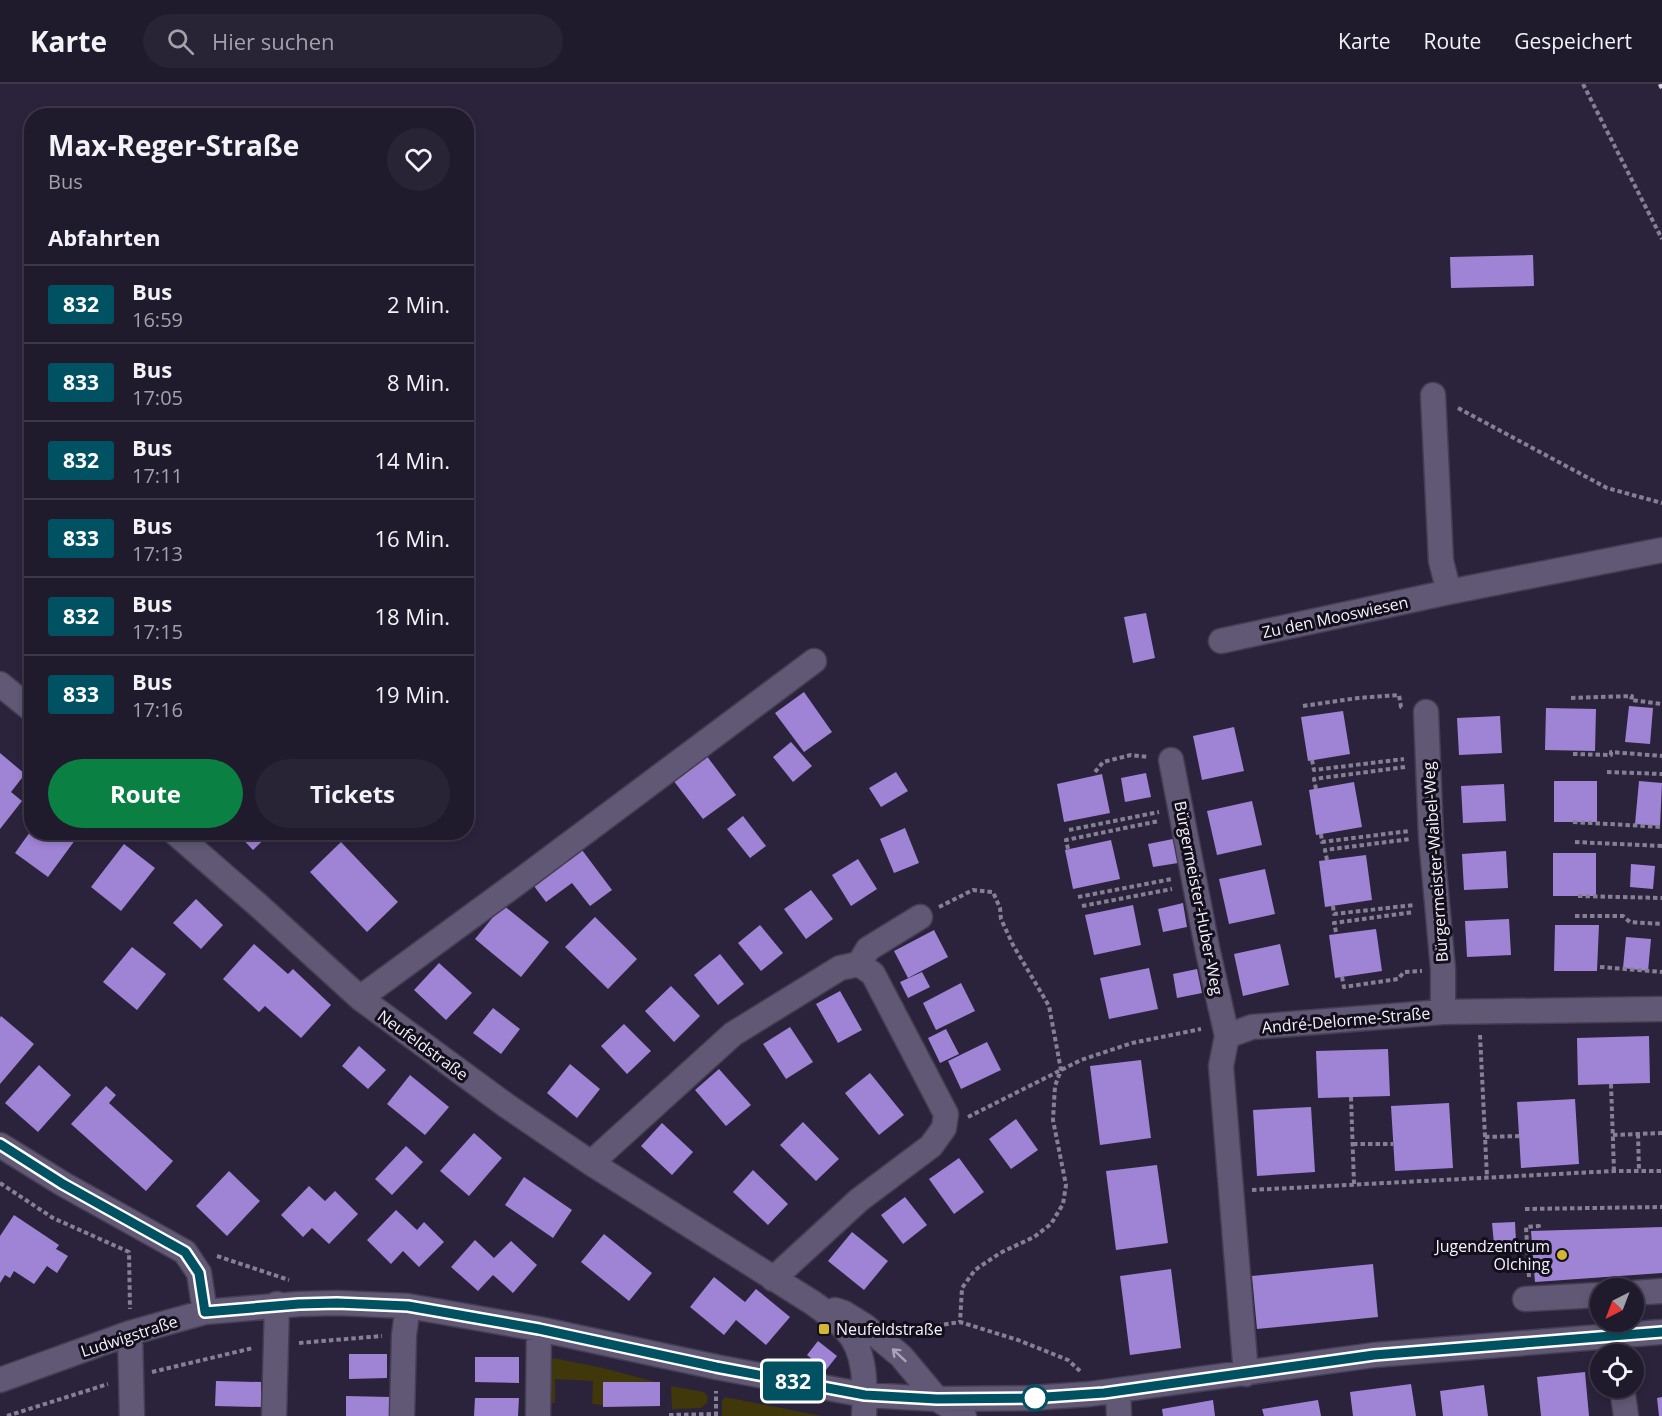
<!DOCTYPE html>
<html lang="de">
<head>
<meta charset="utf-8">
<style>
  :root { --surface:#201a2d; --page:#282335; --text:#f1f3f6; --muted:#a2a1aa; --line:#3d3849; --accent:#0b8043 }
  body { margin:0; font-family:"Open Sans",sans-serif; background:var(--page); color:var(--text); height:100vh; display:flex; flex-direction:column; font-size:22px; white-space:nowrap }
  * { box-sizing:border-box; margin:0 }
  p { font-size:20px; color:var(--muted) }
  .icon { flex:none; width:33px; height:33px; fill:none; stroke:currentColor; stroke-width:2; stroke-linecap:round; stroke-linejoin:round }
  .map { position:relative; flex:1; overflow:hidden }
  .side { position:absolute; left:24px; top:24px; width:450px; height:732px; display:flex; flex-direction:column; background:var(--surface); border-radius:24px; box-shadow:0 3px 9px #0003,0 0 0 2px var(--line) }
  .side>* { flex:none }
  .badge { padding:0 12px; border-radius:4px; font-size:21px; line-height:39px }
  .needle { width:39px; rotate:222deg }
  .buttons { position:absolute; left:1590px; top:1194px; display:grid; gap:12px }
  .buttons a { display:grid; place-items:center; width:54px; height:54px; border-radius:50%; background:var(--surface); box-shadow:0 3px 9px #0003,0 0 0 2px var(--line); font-size:30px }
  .map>.badge { position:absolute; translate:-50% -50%; box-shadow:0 0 0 3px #fff }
  h2 { padding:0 24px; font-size:22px; line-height:54px }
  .round { display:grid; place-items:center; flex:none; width:63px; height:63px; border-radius:32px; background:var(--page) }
  .overview { display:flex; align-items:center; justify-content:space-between; height:102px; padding:0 24px }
  h1 { font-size:28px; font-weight:700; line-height:45px }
  .button { display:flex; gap:12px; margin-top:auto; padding:12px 24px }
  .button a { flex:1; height:69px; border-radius:36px; background:var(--accent); color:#fff; font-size:24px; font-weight:700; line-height:69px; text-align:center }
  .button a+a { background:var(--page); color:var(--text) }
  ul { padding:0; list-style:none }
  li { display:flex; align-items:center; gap:18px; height:78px; padding:0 24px; border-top:2px solid var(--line) }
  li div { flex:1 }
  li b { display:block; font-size:22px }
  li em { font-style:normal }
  li .badge { min-width:66px; font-weight:700; text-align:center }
  header { display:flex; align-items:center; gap:36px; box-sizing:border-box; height:84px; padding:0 30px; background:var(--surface); border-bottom:2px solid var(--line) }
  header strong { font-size:28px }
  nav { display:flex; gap:33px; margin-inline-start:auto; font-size:21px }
  .search { width:420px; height:54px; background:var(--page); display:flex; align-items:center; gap:15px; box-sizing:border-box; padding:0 21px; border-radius:33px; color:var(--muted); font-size:22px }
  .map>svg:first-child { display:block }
  .green { fill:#40370a }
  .building { fill:#9f84d5 }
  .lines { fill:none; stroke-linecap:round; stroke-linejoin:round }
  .minor-casing { stroke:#453e52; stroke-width:27 }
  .path { stroke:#858093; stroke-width:4; stroke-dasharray:4.5 3; stroke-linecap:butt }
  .minor { stroke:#605874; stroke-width:24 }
  .rail { stroke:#d1cddc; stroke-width:4.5; stroke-dasharray:10 10; stroke-linecap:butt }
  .oneway { stroke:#aaa4b9 }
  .line-casing { stroke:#fff; stroke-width:14 }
  .line { stroke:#005262; stroke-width:9 }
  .poi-dot { fill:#d2b736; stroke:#120f1a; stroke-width:2 }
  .stop-dot { fill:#fff; stroke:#005262; stroke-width:3 }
  .labels { text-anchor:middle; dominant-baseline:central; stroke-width:6; stroke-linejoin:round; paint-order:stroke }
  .street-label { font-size:16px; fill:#f4f1fe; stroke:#120f1a }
  .poi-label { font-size:16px; fill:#f4f1fe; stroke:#120f1a; text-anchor:end }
</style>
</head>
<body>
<header>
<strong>Karte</strong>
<div class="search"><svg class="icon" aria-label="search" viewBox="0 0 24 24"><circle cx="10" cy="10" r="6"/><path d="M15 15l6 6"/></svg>Hier suchen</div>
<nav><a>Karte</a><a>Route</a><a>Gespeichert</a></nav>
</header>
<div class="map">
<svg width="1662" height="1332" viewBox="0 0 1662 1332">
  <rect width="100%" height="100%" fill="#2b233c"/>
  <!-- green -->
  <path class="green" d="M553,1274L603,1284L656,1298H603V1321L592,1320L593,1297L555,1295V1319H550L549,1284Z
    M671,1302L704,1308L708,1313L707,1319L701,1324L672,1325Z
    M725,1313L822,1332H722V1317Z"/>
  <!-- building -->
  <path class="building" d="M1533,171L1534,202L1451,204L1450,173Z
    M1146,529L1155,574L1133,579L1124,533Z
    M32,552V567L24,560Z
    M804,608L832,648L804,668L775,629Z
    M1629,622L1653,624L1650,660L1625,658Z
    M1546,624L1596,625L1595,667L1545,666Z
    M1343,627L1350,670L1308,677L1301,633Z
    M1500,632L1502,669L1459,671L1457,634Z
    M1234,643L1244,687L1202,696L1193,652Z
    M791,658L812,682L793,698L773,673Z
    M0,669L25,690L11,708L22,717L0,745Z
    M706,671L736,711L703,735L673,696Z
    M896,688L908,707L881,723L869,704Z
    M1146,689L1151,713L1125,718L1121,694Z
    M1102,690L1110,729L1064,738L1057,700Z
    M1554,697H1597V738H1554Z
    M1639,697L1662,699L1660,742L1635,740Z
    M1354,698L1362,743L1316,751L1309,706Z
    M1504,700L1506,737L1463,739L1461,702Z
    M1252,717L1262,761L1217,771L1207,727Z
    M743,732L766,762L750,774L727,745Z
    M905,744L919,779L894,789L880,755Z
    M30,748H81L48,793L15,769Z
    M236,748H272L253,766Z
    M1173,755L1178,779L1153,783L1148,760Z
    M1111,756L1120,795L1073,805L1065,766Z
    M341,758L398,818L367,848L310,788Z
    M124,760L155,784L121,827L91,803Z
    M579,762L612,806L590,822L572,799L546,818L531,798Z
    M1506,767L1508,804L1464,806L1462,770Z
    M1553,769H1596V812H1553Z
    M1366,771L1372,816L1325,823L1319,777Z
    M858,775L877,805L851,822L832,791Z
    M1631,780L1655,782L1653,805L1630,803Z
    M1265,785L1275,830L1229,840L1219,795Z
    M811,806L833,835L806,855L784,825Z
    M196,815L223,841L201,865L173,839Z
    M1183,819L1187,843L1163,848L1158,825Z
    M503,821L549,858L521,893L475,855Z
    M1133,821L1141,861L1094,871L1085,831Z
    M595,833L637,875L608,905L565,863Z
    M1509,835L1511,871L1467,873L1465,837Z
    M760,841L783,869L761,887L738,859Z
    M1555,841H1599L1597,887H1554Z
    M1376,845L1382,887L1335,894L1329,851Z
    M934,846L948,873L908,894L894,867Z
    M1626,853L1651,855L1648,887L1623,884Z
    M254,860L288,890L293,885L331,921L301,954L265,922L259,928L223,895Z
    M1280,860L1289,901L1243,912L1234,870Z
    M132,863L166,890L137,926L103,898Z
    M720,870L744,900L718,921L694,891Z
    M439,879L472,909L446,936L414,906Z
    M1149,884L1158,925L1109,935L1100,894Z
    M1197,885L1202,909L1177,914L1173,890Z
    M922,888L930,903L908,914L900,898Z
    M961,899L975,927L936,946L923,919Z
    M671,902L700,932L674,958L645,927Z
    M840,907L862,946L838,959L816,920Z
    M493,924L520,945L501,970L473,949Z
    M1,932L34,960L0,1000V934Z
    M624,940L651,967L627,990L601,962Z
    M790,943L813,978L786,995L763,960Z
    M946,945L959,970L940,979L928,954Z
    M1649,952L1650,999L1578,1001L1577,954Z
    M987,958L1001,986L961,1005L948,977Z
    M359,962L386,986L368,1005L342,982Z
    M1388,965L1390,1012L1318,1014L1316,967Z
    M1141,976L1151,1054L1100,1061L1090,982Z
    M570,980L600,1005L577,1034L547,1009Z
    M39,981L71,1011L38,1048L5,1019Z
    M719,985L751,1021L726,1042L695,1006Z
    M870,989L904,1031L879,1051L845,1009Z
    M410,991L449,1023L425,1051L387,1020Z
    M106,1002L116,1011L109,1019L173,1077L146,1107L71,1040Z
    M1575,1015L1579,1080L1521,1084L1517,1018Z
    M1449,1019L1453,1084L1395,1087L1391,1022Z
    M1311,1023L1315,1088L1257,1092L1253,1026Z
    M1016,1035L1038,1066L1011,1085L989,1055Z
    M803,1038L839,1075L816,1097L780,1061Z
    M662,1039L693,1068L672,1091L641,1062Z
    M474,1049L502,1074L469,1112L440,1087Z
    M406,1062L423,1078L392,1111L375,1095Z
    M959,1074L984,1108L954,1130L929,1095Z
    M1157,1081L1168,1159L1116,1166L1106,1087Z
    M753,1086L788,1120L768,1141L733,1108Z
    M229,1087L260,1117L227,1152L196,1122Z
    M524,1093L572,1126L553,1154L505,1121Z
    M309,1102L325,1117L335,1107L358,1130L329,1160L312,1144L303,1153L281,1131Z
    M905,1113L927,1141L903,1160L881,1131Z
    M396,1126L417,1146L424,1138L444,1158L419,1183L403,1167L391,1180L367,1156Z
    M14,1131L59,1161L56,1165L68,1172L57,1189L47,1182L34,1200L14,1187L10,1194L5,1191L0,1199V1152Z
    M1515,1138L1516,1158L1494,1160L1492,1139Z
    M1662,1143V1189L1535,1198L1531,1147Z
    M852,1148L888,1177L864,1206L828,1177Z
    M604,1150L652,1189L629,1217L581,1178Z
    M475,1156L494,1174L511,1157L537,1181L513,1209L493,1191L478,1207L451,1183Z
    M1373,1180L1378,1233L1257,1245L1252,1192Z
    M1171,1185L1181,1264L1130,1271L1120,1192Z
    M714,1193L745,1218L756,1205L790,1233L766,1261L736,1236L724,1251L690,1223Z
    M818,1257L837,1272L826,1286L807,1271Z
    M349,1270H387V1294L349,1295Z
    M475,1273H519V1299L475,1298Z
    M1585,1288L1589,1332H1541L1537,1293Z
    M216,1297L261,1298V1323L215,1322Z
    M603,1298H660V1322L603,1323Z
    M1411,1300L1416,1332H1353L1350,1308Z
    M1484,1301L1488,1332H1443L1440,1307Z
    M346,1312L390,1313V1332H346Z
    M1662,1313V1332H1659L1657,1314Z
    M475,1314H519L518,1332H474Z
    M1213,1316L1215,1332H1163L1162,1325Z
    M1318,1316L1321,1332H1264L1262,1325Z"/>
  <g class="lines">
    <defs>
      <path id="minor" d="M1433,311L1441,477L1449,508
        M1221,557L1449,508L1662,466
        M0,600L32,626
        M1426,628L1431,753L1443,885V928
        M1171,676L1208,868L1227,952
        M174,748L258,821L360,914L507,1022L591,1079L813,1219C824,1227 837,1236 846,1246C867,1268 865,1304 864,1332
        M859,880L868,865L920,833
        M360,914L513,802L814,577
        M0,1061L63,1100L185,1168L199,1189L205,1228
        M591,1079L733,950L840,884L859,880L873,890L946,1030L944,1044L931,1062L859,1116L773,1195
        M1634,1209L1662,1207
        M1525,1215L1600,1211
        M835,1226L844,1229L865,1242L901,1272L937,1315L964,1332
        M130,1249L132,1332
        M1246,1290L1221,982L1227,952L1252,943L1443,928L1662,925
        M0,1296L130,1249L205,1228L299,1220L337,1219L408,1222L539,1245L716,1283L865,1311L937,1315L1031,1314L1090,1310L1374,1271L1662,1248
        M1622,1304L1626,1332
        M1118,1307L1119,1332
        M274,1332L277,1220
        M402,1332L404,1251L408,1222
        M538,1332L539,1245"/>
    </defs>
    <!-- minor casing -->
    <use href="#minor" class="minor-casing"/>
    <!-- path -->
    <path class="path" d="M1583,0L1662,155
      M1458,324L1607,404L1662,419
      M1571,614L1632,612L1631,616L1662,620
      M1303,622L1358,614L1399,611L1401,623L1404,624
      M1573,670L1611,671V668L1662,672
      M1312,676L1314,686L1404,675
      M1095,688L1103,678L1131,671L1148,673
      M1607,688L1662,690
      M1316,705L1314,695L1405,683
      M1573,738L1662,743
      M1069,746L1159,728
      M1321,750L1322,758L1409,747
      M1575,758L1662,762
      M1068,765L1066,756L1159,737
      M1327,776L1325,766L1410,755
      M1578,812L1662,814
      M1078,813L1172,795
      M1082,822L1172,805
      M1333,822L1334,830L1414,821
      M939,823L973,806L993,808L1000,824L1001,835L1013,861L1049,922L1061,986L1055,1002L1053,1036L1066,1101L1063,1120L1051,1140L1034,1153L1000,1169L975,1186L962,1204L960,1238
      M1575,832H1623L1630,838L1662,840
      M1336,848L1334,839L1414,828
      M1600,883L1662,888
      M1342,893L1344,903L1398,895L1404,888L1422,887
      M1480,951L1487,1093
      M1611,1000L1614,1087
      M1351,1013L1354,1100
      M968,1033L1081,976L1132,959L1201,945
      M1638,1050L1639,1087
      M1613,1051L1662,1049
      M1485,1053L1520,1052
      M1353,1060H1393
      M0,1099L53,1134L129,1168L130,1225
      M1252,1106L1614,1087H1662
      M1525,1125L1662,1123
      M217,1172L289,1196
      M1529,1193L1526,1143L1539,1142L1538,1146
      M907,1246L960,1238L1018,1256L1068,1276L1080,1287
      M299,1259L382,1252
      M152,1288L253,1264
      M669,1331L716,1330
      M7,1332L108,1300
      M716,1332V1307"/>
    <!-- minor -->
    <use href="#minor" class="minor"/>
    <!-- rail -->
    <path class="rail" d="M1660,0L1662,4"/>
  </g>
  <!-- one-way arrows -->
  <defs><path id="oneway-shaft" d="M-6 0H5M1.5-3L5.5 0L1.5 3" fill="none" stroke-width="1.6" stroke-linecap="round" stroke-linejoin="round" transform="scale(1.5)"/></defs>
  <use class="oneway" href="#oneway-shaft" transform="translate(899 1271) rotate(-137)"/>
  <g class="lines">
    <defs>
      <path id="line" d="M0,1060L63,1100L185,1168L199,1189L205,1228L299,1220L337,1219L408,1222L539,1245L716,1283L865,1311L937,1315L1031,1314L1104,1309L1374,1271L1662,1248"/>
    </defs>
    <!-- line casing -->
    <use href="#line" class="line-casing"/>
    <!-- line -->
    <use href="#line" class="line"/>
  </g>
  <!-- markers -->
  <g class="poi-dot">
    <circle cx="1562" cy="1171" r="6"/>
    <rect x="818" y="1239" width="12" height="12" rx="3"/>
  </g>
  <circle class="stop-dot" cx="1035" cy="1314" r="12"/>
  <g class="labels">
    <!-- street labels -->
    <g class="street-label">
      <text transform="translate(1335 533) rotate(-12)">Zu den Mooswiesen</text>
      <text transform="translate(1435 778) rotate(-94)">Bürgermeister-Waibel-Weg</text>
      <text transform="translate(1199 814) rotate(79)">Bürgermeister-Huber-Weg</text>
      <text transform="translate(1346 936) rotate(-5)">André-Delorme-Straße</text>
      <text transform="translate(423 961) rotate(36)">Neufeldstraße</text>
      <text transform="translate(129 1252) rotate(-18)">Ludwigstraße</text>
    </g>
    <!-- poi labels -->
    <g class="poi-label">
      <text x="1550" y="1162">Jugendzentrum<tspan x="1550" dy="18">Olching</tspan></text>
      <text x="836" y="1245" text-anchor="start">Neufeldstraße</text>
    </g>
  </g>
</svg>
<div class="buttons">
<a><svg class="needle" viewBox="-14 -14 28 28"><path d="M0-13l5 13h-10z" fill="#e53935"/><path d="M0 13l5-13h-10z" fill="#a2a1aa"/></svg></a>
<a><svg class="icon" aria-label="locate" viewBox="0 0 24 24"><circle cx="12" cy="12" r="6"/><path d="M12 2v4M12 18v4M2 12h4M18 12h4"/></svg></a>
</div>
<b class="badge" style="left:793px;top:1297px;background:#005262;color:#fff">832</b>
<section class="side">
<div class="overview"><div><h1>Max-Reger-Straße</h1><p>Bus</p></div><a class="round"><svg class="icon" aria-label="heart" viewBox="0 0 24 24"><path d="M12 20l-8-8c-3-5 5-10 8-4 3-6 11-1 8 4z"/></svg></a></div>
<h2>Abfahrten</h2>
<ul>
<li><span class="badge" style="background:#005262;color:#fff">832</span><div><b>Bus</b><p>16:59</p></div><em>2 Min.</em></li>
<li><span class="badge" style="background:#005262;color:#fff">833</span><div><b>Bus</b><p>17:05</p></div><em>8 Min.</em></li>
<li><span class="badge" style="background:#005262;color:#fff">832</span><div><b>Bus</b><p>17:11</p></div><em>14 Min.</em></li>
<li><span class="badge" style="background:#005262;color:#fff">833</span><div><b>Bus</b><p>17:13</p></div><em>16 Min.</em></li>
<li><span class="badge" style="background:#005262;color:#fff">832</span><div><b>Bus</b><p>17:15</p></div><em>18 Min.</em></li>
<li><span class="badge" style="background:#005262;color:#fff">833</span><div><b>Bus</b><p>17:16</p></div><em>19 Min.</em></li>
</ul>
<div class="button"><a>Route</a><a>Tickets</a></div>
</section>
</div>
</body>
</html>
